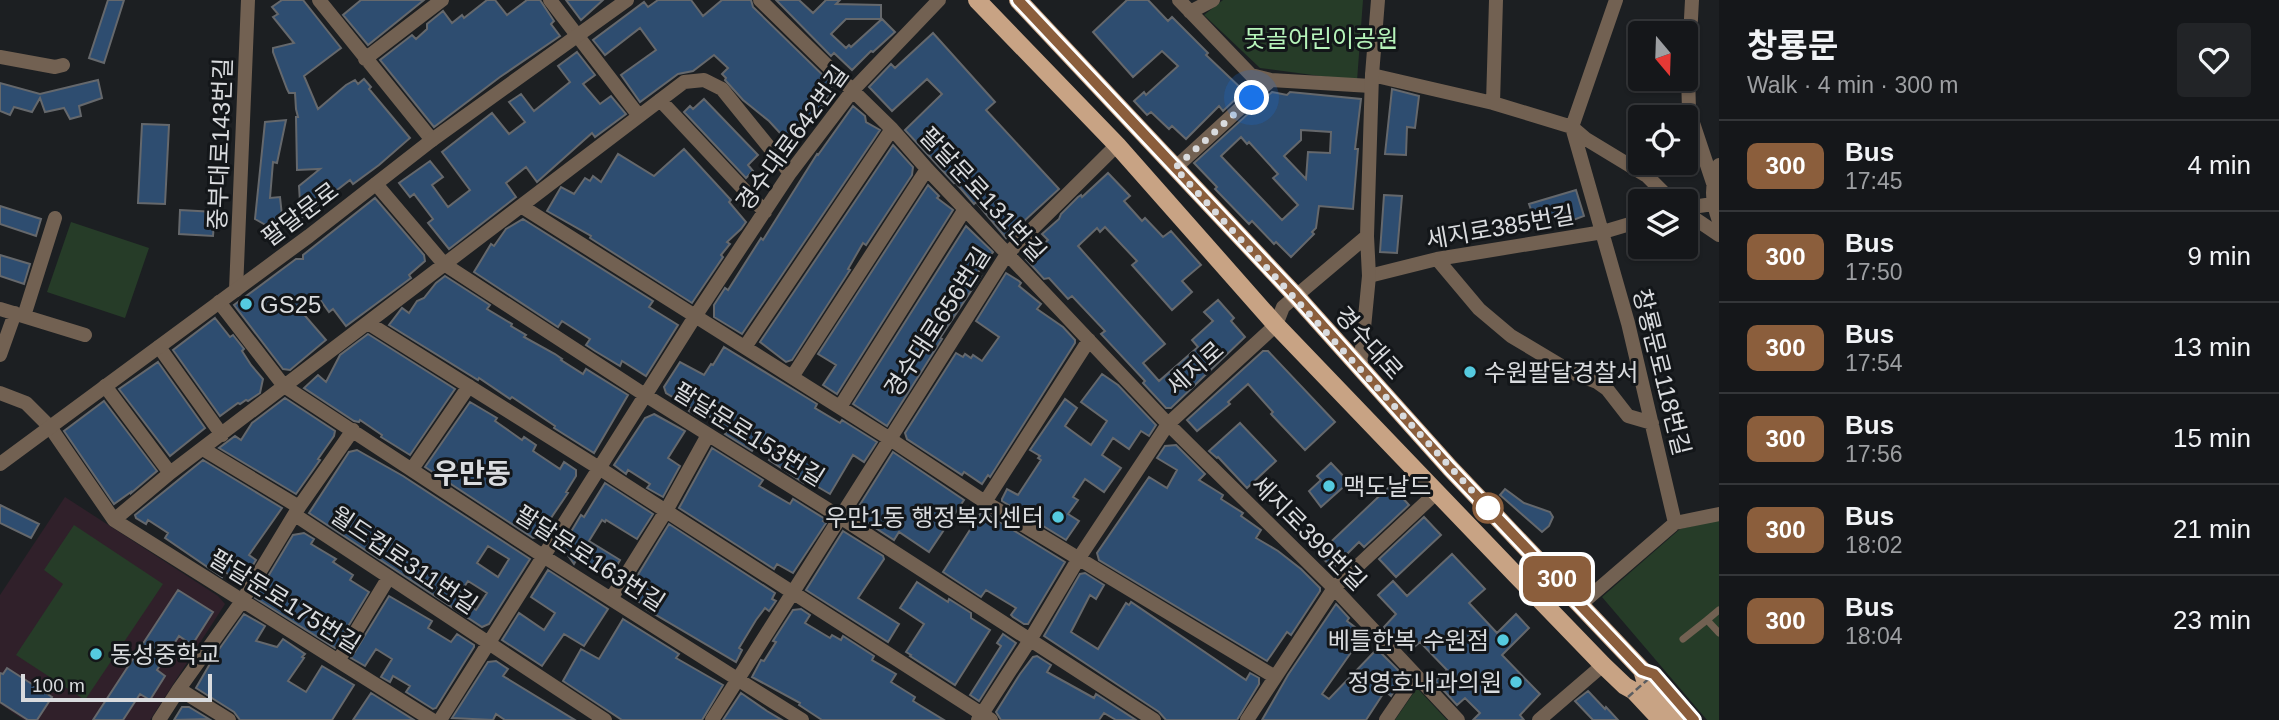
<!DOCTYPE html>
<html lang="en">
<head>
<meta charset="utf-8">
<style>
  :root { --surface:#15171a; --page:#222427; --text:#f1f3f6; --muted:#9d9fa2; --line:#343639 }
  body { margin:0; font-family:Helvetica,"Noto Sans KR",sans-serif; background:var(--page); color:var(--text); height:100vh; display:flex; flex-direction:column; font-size:26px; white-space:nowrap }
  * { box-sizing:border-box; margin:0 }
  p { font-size:23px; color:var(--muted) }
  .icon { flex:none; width:38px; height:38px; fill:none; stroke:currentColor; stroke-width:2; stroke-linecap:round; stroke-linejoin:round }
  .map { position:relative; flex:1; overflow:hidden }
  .drawer { display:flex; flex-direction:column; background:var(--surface); width:560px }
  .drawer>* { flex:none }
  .badge { padding:0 14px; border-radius:10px; font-size:24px; line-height:46px }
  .needle { width:46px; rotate:161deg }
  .controls { position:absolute; left:1628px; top:21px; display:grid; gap:14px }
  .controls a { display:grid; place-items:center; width:70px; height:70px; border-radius:7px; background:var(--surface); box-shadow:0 2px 5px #0004,0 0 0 2px var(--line); font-size:35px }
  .scale { position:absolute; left:21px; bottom:18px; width:191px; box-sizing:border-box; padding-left:7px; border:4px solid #d9dbde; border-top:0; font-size:19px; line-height:24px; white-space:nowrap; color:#d9dbde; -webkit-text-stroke:5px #131619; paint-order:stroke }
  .you { position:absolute; width:35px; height:35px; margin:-18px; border:5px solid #fff; border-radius:50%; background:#1a73e8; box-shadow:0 0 0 10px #1a73e833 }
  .map>.badge { position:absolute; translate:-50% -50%; box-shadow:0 0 0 4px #fff }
  .round { display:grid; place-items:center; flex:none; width:74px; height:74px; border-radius:7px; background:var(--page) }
  .summary { display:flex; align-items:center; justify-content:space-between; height:119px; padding:0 28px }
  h1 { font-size:33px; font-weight:700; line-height:52px }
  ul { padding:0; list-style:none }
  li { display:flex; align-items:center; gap:21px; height:91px; padding:0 28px; border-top:2px solid var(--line) }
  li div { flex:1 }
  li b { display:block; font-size:26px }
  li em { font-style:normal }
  li .badge { min-width:77px; font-weight:700; text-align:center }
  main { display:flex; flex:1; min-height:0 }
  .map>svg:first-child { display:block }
  .education { fill:#30202a }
  .green { fill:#263c28 }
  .building { fill:#2e4d70; stroke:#65686c; stroke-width:2; fill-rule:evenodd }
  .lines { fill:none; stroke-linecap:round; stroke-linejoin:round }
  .service { stroke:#726152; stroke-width:7 }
  .minor { stroke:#726152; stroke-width:14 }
  .tertiary { stroke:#726152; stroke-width:14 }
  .primary { stroke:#c8a384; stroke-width:18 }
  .path-bridge { stroke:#5b5d60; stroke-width:2.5; stroke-dasharray:7 3.5; stroke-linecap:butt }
  .line-casing { stroke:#fff; stroke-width:16 }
  .line { stroke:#8b5e3c; stroke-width:10 }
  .walk { stroke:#d9dbde; stroke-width:7; stroke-dasharray:0 12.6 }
  .poi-dot { fill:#55cadf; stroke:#131619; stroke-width:2.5 }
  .stop-dot { fill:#fff; stroke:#8b5e3c; stroke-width:3.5 }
  .labels { text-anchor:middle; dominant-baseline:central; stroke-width:6; stroke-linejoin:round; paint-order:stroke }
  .park-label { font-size:24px; fill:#b6f4ba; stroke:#131619 }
  .street-label { font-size:24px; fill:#d9dbde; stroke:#131619 }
  .poi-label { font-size:24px; fill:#d9dbde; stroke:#131619; text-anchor:start }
  .quarter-label { font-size:28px; font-weight:bold; fill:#d9dbde; stroke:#131619 }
</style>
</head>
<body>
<main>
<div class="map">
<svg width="1719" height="720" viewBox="0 0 1719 720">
  <rect width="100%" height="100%" fill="#1c1f22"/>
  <!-- education -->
  <path class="education" d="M65,497L218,596L225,604L150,720H24L0,704V595Z"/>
  <!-- green -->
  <path class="green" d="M1223,0H1363L1357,81L1260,68L1204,15Z
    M71,222L149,248L125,318L47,292Z
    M1719,520V720H1707L1602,597L1680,529Z
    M74,525L163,584L85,700L16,655L63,584L44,570Z
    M1417,688L1447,720H1395Z"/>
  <!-- building -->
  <path class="building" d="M108,0H124L104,63L89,58Z
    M282,0H303L341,48L304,76L318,109L346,85L355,80L358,84L364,79L371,87L369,89L410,138L379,165L353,184L350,180L301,218L299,186L320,169L297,170L296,117H298L296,109L295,93H289L287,89L273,52V48L294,43L273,17L278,14L272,7Z
    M361,0H424L368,45L343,15Z
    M487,0H495L507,15L527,0H540L554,21L551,24L560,36L500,77L434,127L380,60L412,35L416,39L427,29V24L443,11L452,23L462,15L464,18Z
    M566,0H603L581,20Z
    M658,0H691L703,16L722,0H751L753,7L833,85L830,88L833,92L820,104L823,106L802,126L807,132L792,146L769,121L743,100L725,80L726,78L722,74L728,68L714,55L693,71L678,74L640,102L621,75L656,50L640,28L605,55L593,40L644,2L648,7Z
    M776,0H799L813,13L826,0H840L836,4L881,5V19H846L831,34L846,48L849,45L851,47L882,19L895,32L873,52L871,51L852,70L834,53L831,56Z
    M1127,0H1148L1168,21L1172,17L1208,53L1206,55L1244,91L1223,111L1219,106L1186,139L1172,126L1169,129L1151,112L1147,115L1134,101L1144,92L1146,95L1178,66L1162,51L1133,77L1093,32Z
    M933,33L995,102L986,110L1059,189L1022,223L1018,220L1006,238L976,202L974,204L955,182L954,183L905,130L942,94L927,79L892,111L869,87L891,64L895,68Z
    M577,52L595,75L583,84L600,104L611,96L626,114L595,137L592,133L537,182L526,167L506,183L516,197L449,249L428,223L433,219L414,194L410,197L399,183L430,161L443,177L432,185L448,207L470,190L442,152L492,113L509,134L525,122L509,102L521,94L534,111L570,82L558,66Z
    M98,80L102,98L79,106L81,116L70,119L64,108L45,112L40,98L32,112L14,107L10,115L0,111V83L40,94Z
    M1392,89L1419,96L1415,128L1407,127L1406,155L1385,154Z
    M1272,92L1287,95L1290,92L1361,99L1355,149H1358L1353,209L1319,206L1316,228L1312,232L1314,234L1291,257L1276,242L1274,244L1252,221L1249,224L1215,189L1217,187L1194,163ZM1301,130L1331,132L1330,153L1308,152L1306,179L1284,156L1301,140ZM1241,137L1247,144L1249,142L1278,174L1273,178L1298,205L1282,220L1221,156Z
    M704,99L758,155L748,165L753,171L746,178L684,112L690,106L693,109Z
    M853,106L865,116L866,122L880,130L742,334L714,317V305L725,288L728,290L761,238L763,240L817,154L818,155Z
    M286,120L277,163L273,162L270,198L280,197L283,225L271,228L255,219L265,122Z
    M142,124L169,125L165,204L138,203Z
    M893,145L913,167L912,175L866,245L863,243L848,269L850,270L792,360L786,362L760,342Z
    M684,149L731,200L729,202L746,222L741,229L727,242L730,244L721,255L723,257L692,303L590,238L591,236L547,211L561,187L574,194L585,178L590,181L593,176L601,182L618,154L654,176Z
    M1108,173L1130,196L1124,201L1142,221L1145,218L1163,237L1171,231L1201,265L1182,281L1192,292L1172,310L1132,265L1137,261L1105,227L1100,232L1097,228L1078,246L1165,344L1143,363L1159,381L1198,347L1192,340L1213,321L1204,312L1218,300L1234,318L1231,321L1245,337L1171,408H1166L1143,383L1145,381L1101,334L1105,331L1072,296L1068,299L1049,278L1044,279L1026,259L1048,240L1042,234L1059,219L1061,214L1078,197L1081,195L1082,197Z
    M928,185L939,196L937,198L953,210L837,394L823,385L836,365L818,354Z
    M1576,190L1584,216L1568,222L1565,214L1536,224L1529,204Z
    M1384,195L1402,196L1397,253L1380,252Z
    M375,198L424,255L425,261L409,275L411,278L346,326L333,309L329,312L318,297L300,310L326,340L290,370L283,369L234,305L296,259H303V255Z
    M0,206L41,219L36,236L0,224Z
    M180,210L215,212L213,236L179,234Z
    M523,219L653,301L649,307L678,325L646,376L622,361L620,366L595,351L586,345L590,339L562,321L558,327L474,272L491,244L494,246L506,229Z
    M966,226L993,252L977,274L981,276L940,338L942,339L887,426L853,404Z
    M0,255L30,264L24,284L0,276Z
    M1006,273L1019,281L1021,283L1019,286L1041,304L1037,309L1063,327L1075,340V343L990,477L988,475L982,484L964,472L962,475L907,439L905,433L956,353L963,357L965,354L971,358L973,355L982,361L999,337L976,321Z
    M445,276L490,305L487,309L512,324L511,326L526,335L524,337L555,354L562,359L561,360L583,374L586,369L628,395L594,453L554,428L555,426L512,397L510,399L479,378L478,380L389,325L402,308L409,313L417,301L424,298L436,283Z
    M215,318L230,337L233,335L244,349L242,351L251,365L263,379L260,393L248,401L246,400L240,404L238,403L220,416L173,350Z
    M368,334L455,389L410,455L381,437L382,435L360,420L359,422L354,421L304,388L318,375L326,382L340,355Z
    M724,347L817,404L815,408L840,423L842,420L877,442L864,462L853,455L830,494L806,480L804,483L769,460L773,454L756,445L752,451L725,434L729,429L702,412L699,417L689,411L691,408L666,393L664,387L680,362L704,375L711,364L713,365Z
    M1263,351H1268L1335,422L1305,450L1271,414L1273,412L1248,384L1228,402L1230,404L1197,431L1187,420Z
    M158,362L205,428L170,456L119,389Z
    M1102,374L1118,385L1156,425L1149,436L1141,431L1129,449L1113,438L1102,455L1121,468L1104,492L1085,479L1073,497L1078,500L1068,514L1079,521L1066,540L1002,501V499L1007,489L1018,495L1041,460L1038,458L1040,456L1030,450L1065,399L1077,408L1065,426L1091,445L1107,421L1081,402Z
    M285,398L335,431L334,436L318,459L320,460L296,494L219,448L235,436L241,440L252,423Z
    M104,401L157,471L131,493V492L114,504L64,431Z
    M470,402L497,418L495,421L522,440L524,437L536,445L533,451L560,469L564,462L576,470V476L566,492L568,493L538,537L533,538L425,467Z
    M654,414L685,431L668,458L680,466L663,497L647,488L650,484L628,470L626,474L614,465L645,418Z
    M1240,423L1276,461L1247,488L1218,457L1217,458L1209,451Z
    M1176,445L1205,474L1199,480L1223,495L1221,499L1243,513L1241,516L1261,530L1256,538L1278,551L1301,569L1320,588V591L1291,635L1287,632L1267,661L1099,560L1097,553L1149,477L1167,488L1177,470L1157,458L1165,446Z
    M712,448L763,480L759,486L790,504L793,499L825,519L823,521L826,523L793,573L777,564L774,569L679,508Z
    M357,450L403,476L530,559L489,624L482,627L309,513L349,452ZM488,546L509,559L498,577L477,563ZM468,581L487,593L476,610L457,598Z
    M893,452L964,500L929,552L899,532L894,540L854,514Z
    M203,460L282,508L249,555L256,560L242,583L225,572L222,577L165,538L168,533L148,520L146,524L136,518L135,515Z
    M1331,463L1349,482L1321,507L1309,491L1321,480L1317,476Z
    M605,483L653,514L637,539L606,520L605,522L602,520L589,541L620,560L609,579L577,559L574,564L562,547L581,515L584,517Z
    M1391,485L1409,505L1364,547L1359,542L1333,568L1318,554Z
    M1505,489L1524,503L1550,512L1553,517L1549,526L1542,532L1500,495Z
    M0,505L39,524L31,538L0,523Z
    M982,511L1065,562L1028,624H1024L1013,617L1011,615L1016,608L986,590L981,597L943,572Z
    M1424,517L1441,535L1396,577L1379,559Z
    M669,524L775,593L772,599L776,601L769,611L765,608L756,620L739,648L742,650L736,662L646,609L647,607L634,599L639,591L631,586Z
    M843,531L883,556L884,559L858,598L899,624L888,642L806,590Z
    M304,533L314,539L311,544L336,559L333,562L353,575L350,580L369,592L335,648L255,598L293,535Z
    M1452,554L1485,589L1469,603L1497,633L1516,614L1529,628L1502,655L1540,694L1520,715L1524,720H1473L1480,713L1465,698L1457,705L1435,681L1447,670L1420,642L1413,648L1400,632L1394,638L1384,627L1396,614L1378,595L1393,581L1407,596Z
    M548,570L608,609L584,646L564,634L542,666L502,640L519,613L544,630L555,613L531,597Z
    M1085,573L1104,585L1096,599L1090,595L1071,632L1098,649L1126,603L1129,605L1131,602L1246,680L1250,673L1259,678V684L1237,720H1166L1159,712L1044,636L1080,574Z
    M917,582L948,602L949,599L971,613V618L990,630L955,685L910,656L911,655L906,652L924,624L900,608Z
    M178,590L213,612L192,645L179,636L157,670L165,676L150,700L140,694L123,720H93Z
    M389,596L432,621L428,628L451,642L457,634L474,645V647L436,708L433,709L406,692L410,686L393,676L390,682L381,677L392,659L376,649L365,666L351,658Z
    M1336,604L1349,618L1347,621L1364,634L1322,694L1329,699L1377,649L1400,672V682L1391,696L1385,691L1366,720H1262L1288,675Z
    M801,609L810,615L805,623L830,638L832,635L841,640L843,636L874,656L872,660L896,674L891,682L915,697L913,701L944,720H822L799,705L800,703L752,677L761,660L764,661L776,642L773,641L793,610Z
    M244,614L265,626L256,641L277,647L283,639L305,654L302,657L304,658L288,681L306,692L322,666L354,685L332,720H240L234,712L196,688L215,655Z
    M623,619L679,654L676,658L723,685L702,720H622L563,681L581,649L599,659Z
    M1003,634L1016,643L979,701L970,695L1001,646L997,643Z
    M1037,656L1051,665L1047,672L1094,698L1096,694L1136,720H1116L1104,713L1099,720H1001L996,712L1020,674L1033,657Z
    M496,661L508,669L503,676L575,720H505L496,714L493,720L452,718L488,662Z
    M7,668L52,697L37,720H28L0,702V673L3,674Z
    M1588,691L1605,709L1606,707L1618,720H1593L1575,701Z
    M371,693L414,720H353Z
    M741,693L767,711L782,720H723Z
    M182,707H189L209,719L174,720Z"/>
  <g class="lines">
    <!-- service -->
    <path class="service" d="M1707,620L1719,610
      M1683,639L1707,620L1719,633"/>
    <!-- minor -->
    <path class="minor" d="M319,0L432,140
      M550,0L639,116
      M760,0L892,129L927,169L1168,424L1334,588L1458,720
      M1179,0L1251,75L1271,80L1371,86
      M1692,0L1688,74L1689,111L1713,183
      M1190,12L1213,0
      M0,57L55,67L63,65
      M365,59L442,0
      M1372,75L1493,103L1572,127L1586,139L1647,176L1672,201
      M660,100L765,212
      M1493,103L1496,0
      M1572,127L1628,323L1675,523
      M1572,127L1616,0
      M1719,165C1711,187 1711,199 1719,221
      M1175,168L1271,80
      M376,184L444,264L645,395L840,517L1154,720
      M521,206L890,439L985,502L1275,677
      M1685,208L1713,204
      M1685,212L1719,235
      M1437,259L1479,309L1511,336L1573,373L1597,382L1607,389L1628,416L1652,423
      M1369,276L1437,259L1603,232L1640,221
      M236,290L248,0
      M219,302L284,386L543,556L802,720
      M0,309L85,335
      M24,316L55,218
      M368,323L599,468L991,720
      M159,347L222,435
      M745,347L892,129
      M0,355L15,313
      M792,377L927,169
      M105,386L170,473
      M0,393L26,403L50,427L114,520L432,720
      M840,407L965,209
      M203,449L299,507
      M412,469L469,386
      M985,502L1089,340
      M295,515L605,720
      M114,520L170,473L684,82L704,80L722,89L790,173
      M611,599L666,511L708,435
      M1580,605L1675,523L1719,514
      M338,661L389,577
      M179,689L229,720
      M159,720L179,689L242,601L299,507L353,430
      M440,720L696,315L790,173L853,90L939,0
      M712,720L1007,254L1117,145
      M978,720L1030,640L1079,558L1168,424L1276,325
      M1247,720L1334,588L1437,492
      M1386,720L1416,676
      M1539,720L1603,665"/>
    <!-- tertiary -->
    <path class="tertiary" d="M1276,325L1283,307L1367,236
      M1360,369L1369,276L1367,236L1372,75L1378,0
      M0,464L309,236L432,140L627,0"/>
    <!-- primary -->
    <path class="primary" d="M977,0L1117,145L1276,325L1515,574L1603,665L1625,686L1634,691L1661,720
      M1018,0L1296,296L1450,468L1642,670L1645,680L1681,720"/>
    <!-- path-bridge -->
    <path class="path-bridge" d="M1628,697L1654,674"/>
  </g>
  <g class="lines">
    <defs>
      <path id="line" d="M1018,0L1296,296L1450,468L1642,670L1654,674L1694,720"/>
    </defs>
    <!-- line casing -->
    <use href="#line" class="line-casing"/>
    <!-- line -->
    <use href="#line" class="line"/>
    <!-- walk -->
    <path class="walk" d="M1252,98L1175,168L1488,508"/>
  </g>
  <!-- markers -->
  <g class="poi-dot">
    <circle cx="246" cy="304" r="7"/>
    <circle cx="1470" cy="372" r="7"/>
    <circle cx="1329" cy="486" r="7"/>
    <circle cx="1058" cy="517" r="7"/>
    <circle cx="1503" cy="640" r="7"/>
    <circle cx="96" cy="654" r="7"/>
    <circle cx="1516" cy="682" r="7"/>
  </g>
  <circle class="stop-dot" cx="1488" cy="508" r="14"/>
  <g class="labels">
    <!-- park labels -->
    <g class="park-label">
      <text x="1321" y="38">못골어린이공원</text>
    </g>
    <!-- street labels -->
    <g class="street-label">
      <text transform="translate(792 138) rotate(-54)">경수대로642번길</text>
      <text transform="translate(220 144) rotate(-88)">중부대로143번길</text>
      <text transform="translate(983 194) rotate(47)">팔달문로131번길</text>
      <text transform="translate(300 214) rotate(-37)">팔달문로</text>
      <text transform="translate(1500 227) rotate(-10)">세지로385번길</text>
      <text transform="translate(937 322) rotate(-57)">경수대로656번길</text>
      <text transform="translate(1369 343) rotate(48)">경수대로</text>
      <text transform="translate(1195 368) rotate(-42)">세지로</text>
      <text transform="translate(1662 372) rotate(76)">창룡문로118번길</text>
      <text transform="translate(749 434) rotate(32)">팔달문로153번길</text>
      <text transform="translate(1309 533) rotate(45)">세지로399번길</text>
      <text transform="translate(590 558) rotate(33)">팔달문로163번길</text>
      <text transform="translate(404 560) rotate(34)">월드컵로311번길</text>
      <text transform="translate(285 601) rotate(32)">팔달문로175번길</text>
    </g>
    <!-- poi labels -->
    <g class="poi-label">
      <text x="260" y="304">GS25</text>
      <text x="1484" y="372">수원팔달경찰서</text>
      <text x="1343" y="486">맥도날드</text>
      <text x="1044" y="517" text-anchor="end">우만1동 행정복지센터</text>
      <text x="1489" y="640" text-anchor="end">베틀한복 수원점</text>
      <text x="110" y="654">동성중학교</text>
      <text x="1502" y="682" text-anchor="end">정영호내과의원</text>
    </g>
    <!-- quarter labels -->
    <g class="quarter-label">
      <text x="472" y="473">우만동</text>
    </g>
  </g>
</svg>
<div class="controls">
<a><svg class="needle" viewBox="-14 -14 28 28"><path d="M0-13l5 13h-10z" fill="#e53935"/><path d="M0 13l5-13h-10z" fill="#9d9fa2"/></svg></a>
<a><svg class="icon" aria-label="locate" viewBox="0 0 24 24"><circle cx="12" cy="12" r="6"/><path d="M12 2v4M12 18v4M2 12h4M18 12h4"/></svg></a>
<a><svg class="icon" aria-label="layers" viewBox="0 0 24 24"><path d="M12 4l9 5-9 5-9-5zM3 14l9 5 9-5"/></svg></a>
</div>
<div class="scale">100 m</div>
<div class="you" style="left:1252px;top:98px"></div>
<b class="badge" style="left:1557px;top:579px;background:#8b5e3c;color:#fff">300</b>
</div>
<section class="drawer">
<div class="summary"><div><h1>창룡문</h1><p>Walk · 4 min · 300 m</p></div><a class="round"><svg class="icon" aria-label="heart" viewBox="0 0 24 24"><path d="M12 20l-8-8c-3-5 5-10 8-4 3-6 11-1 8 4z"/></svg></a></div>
<ul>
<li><span class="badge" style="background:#8b5e3c;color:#fff">300</span><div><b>Bus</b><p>17:45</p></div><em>4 min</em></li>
<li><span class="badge" style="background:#8b5e3c;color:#fff">300</span><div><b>Bus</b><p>17:50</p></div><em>9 min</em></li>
<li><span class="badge" style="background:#8b5e3c;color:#fff">300</span><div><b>Bus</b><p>17:54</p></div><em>13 min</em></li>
<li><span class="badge" style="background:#8b5e3c;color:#fff">300</span><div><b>Bus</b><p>17:56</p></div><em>15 min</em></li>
<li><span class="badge" style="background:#8b5e3c;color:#fff">300</span><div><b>Bus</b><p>18:02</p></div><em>21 min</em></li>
<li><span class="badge" style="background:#8b5e3c;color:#fff">300</span><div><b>Bus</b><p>18:04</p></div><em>23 min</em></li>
</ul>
</section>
</main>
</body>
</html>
